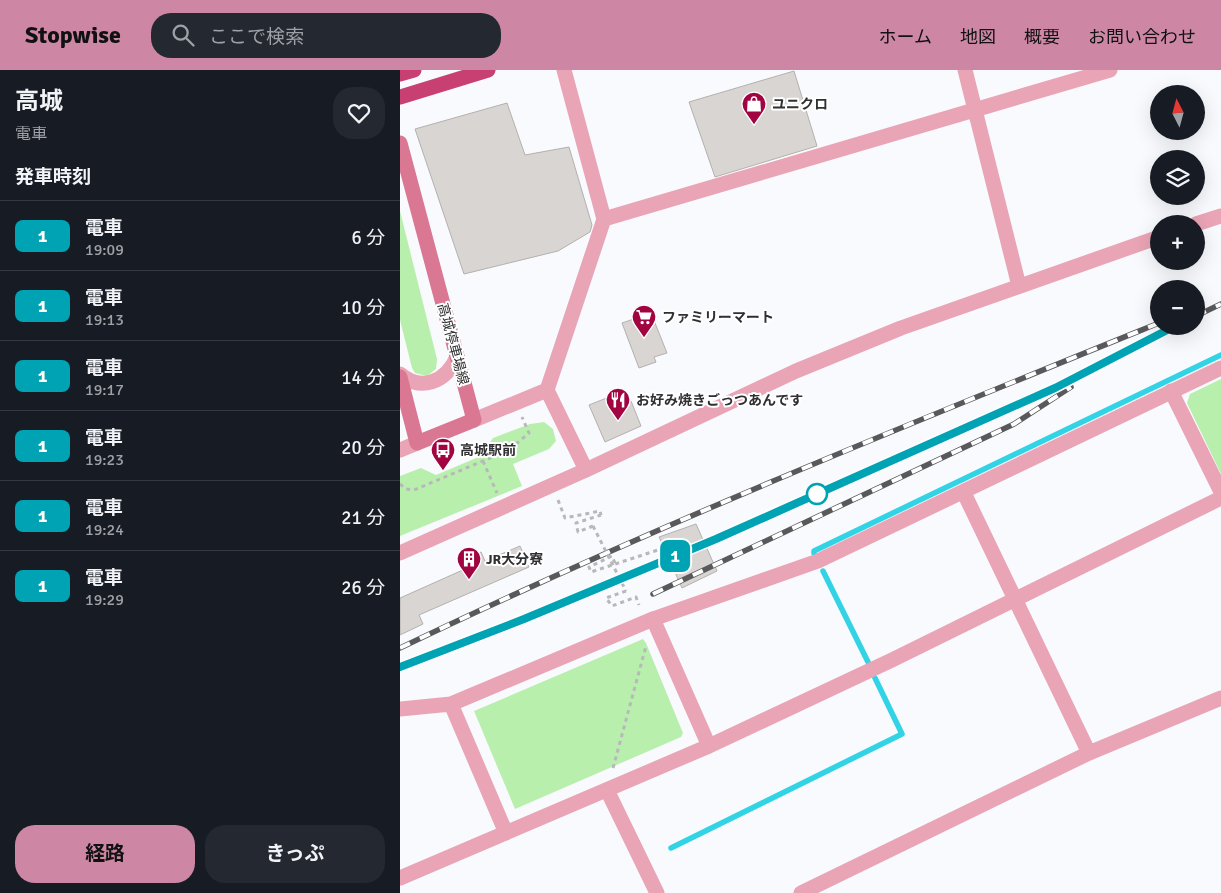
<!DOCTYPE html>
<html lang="ja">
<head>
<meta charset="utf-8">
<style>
  :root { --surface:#171b24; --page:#242831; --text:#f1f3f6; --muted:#9ea1a6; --line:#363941; --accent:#cd87a5 }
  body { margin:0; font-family:Signika,"Noto Sans JP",sans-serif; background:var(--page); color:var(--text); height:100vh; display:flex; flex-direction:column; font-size:19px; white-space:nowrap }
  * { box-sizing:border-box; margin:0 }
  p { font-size:16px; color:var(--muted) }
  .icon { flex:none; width:28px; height:28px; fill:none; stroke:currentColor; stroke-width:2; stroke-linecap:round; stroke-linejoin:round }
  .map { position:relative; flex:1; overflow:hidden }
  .panel { display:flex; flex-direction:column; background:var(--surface); width:400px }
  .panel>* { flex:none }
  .badge { padding:0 10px; border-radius:8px; font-size:18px; line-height:32px }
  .needle { width:32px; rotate:354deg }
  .buttons { position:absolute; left:750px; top:15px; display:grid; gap:10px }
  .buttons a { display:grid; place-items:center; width:55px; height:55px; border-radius:50%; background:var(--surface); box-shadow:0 5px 20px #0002; font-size:25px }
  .map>.badge { position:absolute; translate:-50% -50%; box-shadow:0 0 0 2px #fff }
  h2 { padding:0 15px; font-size:19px; line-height:45px }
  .round { display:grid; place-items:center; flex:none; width:52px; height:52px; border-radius:20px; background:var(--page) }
  .summary { display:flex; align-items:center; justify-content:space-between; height:85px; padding:0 15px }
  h1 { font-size:24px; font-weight:700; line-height:38px }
  .button { display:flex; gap:10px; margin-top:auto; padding:10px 15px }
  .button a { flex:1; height:58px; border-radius:20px; background:var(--accent); color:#111; font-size:20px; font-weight:700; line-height:58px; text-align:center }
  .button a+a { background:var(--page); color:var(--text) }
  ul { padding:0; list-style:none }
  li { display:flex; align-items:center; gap:15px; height:70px; padding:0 15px; border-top:1px solid var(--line) }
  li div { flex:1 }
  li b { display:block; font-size:19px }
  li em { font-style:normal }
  li .badge { min-width:55px; font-weight:700; text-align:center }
  header { display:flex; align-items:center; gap:30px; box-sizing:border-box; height:70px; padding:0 25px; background:var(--accent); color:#111 }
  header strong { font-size:24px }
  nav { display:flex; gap:28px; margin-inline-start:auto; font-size:18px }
  .search { width:350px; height:45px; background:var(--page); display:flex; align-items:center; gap:12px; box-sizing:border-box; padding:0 18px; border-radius:20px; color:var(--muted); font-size:19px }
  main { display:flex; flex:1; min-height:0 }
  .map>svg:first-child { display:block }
  .green { fill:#b8efac }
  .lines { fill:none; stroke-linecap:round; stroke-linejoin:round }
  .stream { stroke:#31d3e4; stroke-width:5.5 }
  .building { fill:#d9d5d3; stroke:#b4b0ae }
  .path { stroke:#b8b8bc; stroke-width:3; stroke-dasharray:4 4; stroke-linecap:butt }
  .minor { stroke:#e9a4b5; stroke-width:15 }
  .tertiary { stroke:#e9a4b5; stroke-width:15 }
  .secondary { stroke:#da7793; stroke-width:15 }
  .trunk { stroke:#c84071; stroke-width:15 }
  .rail-casing { stroke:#59595c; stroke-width:5.5 }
  .rail { stroke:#fff; stroke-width:4; stroke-dasharray:11; stroke-linecap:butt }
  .path-bridge { stroke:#b8b8bc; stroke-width:3; stroke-dasharray:4 4; stroke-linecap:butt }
  .line-casing { stroke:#fff; stroke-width:11 }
  .line { stroke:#00a3b4; stroke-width:8 }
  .stop-dot { fill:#fff; stroke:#00a3b4; stroke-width:2.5 }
  .labels { text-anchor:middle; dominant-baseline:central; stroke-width:4; stroke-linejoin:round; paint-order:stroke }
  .poi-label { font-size:14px; font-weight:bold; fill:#303032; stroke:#fff; text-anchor:start }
  .street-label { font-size:14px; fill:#303032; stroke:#fff }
</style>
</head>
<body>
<header>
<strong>Stopwise</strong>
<div class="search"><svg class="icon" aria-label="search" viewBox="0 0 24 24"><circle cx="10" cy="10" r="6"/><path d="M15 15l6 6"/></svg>ここで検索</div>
<nav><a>ホーム</a><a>地図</a><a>概要</a><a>お問い合わせ</a></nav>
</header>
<main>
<section class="panel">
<div class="summary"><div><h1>高城</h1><p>電車</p></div><a class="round"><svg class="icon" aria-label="heart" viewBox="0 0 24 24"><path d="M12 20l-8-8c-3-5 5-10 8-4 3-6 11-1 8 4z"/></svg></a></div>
<h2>発車時刻</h2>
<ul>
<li><span class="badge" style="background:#00a3b4;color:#fff">1</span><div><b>電車</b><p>19:09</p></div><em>6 分</em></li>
<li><span class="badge" style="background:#00a3b4;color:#fff">1</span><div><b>電車</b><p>19:13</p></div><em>10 分</em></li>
<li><span class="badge" style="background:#00a3b4;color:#fff">1</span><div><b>電車</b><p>19:17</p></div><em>14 分</em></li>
<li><span class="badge" style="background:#00a3b4;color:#fff">1</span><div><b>電車</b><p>19:23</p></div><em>20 分</em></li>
<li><span class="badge" style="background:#00a3b4;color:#fff">1</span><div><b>電車</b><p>19:24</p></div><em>21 分</em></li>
<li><span class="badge" style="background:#00a3b4;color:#fff">1</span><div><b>電車</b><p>19:29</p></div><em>26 分</em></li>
</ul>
<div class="button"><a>経路</a><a>きっぷ</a></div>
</section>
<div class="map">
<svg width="821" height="823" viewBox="0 0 821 823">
  <rect width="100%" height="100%" fill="#f9fafe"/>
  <!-- green -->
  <path class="green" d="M0,141L37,289L36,299L27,306L15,303L12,298L0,250Z
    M821,309V404L787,333L790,324Z
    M144,352L153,359L156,371L149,379L113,394L122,416L0,466V406L21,398L36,405L81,386L93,368L130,354Z
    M243,569L246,573L283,663L281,667L115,739L74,641Z"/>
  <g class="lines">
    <!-- stream -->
    <path class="stream" d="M414,483V481L821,285
      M423,501L468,592
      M271,778L502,664L475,608"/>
  </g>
  <!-- building -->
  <path class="building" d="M394,1L417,76L315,107L289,32Z
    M107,33L125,85L169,77L192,155L190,162L158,181L64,204L15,59Z
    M251,243L267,283L254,287L256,292L239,298L222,253Z
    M214,325L219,336L231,331L241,356L205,372L189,335Z
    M296,454L317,501L282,518L259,467Z
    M120,476L129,497L19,545L23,554L0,565V528L65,499L61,491L81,482L85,491Z"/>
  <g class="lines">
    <!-- path -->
    <path class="path" d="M83,391L97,423
      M0,414L6,419L14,420L109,380L129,363L122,347
      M158,430L165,448L200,441L201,445
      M193,456L178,462L176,453L201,445
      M215,493L212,486L189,497L191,502L264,478
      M226,521L206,528L212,536L236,527L239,535
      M213,698L246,576"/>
    <!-- minor -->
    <path class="minor" d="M164,0L204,149
      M565,0L619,216
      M771,321L821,422
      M564,423L689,683
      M0,483L186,400L147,320
      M51,634L106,763
      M0,639L51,634L253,549L309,676
      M0,808L309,676L492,590L821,428"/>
    <!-- tertiary -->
    <path class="tertiary" d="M796,154L821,146
      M0,304C21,322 46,312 57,287
      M74,350L147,320L204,149L710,0
      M0,380L17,373
      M186,400L396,301L501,258L759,167
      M253,549L418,491L821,298
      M207,720L257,823
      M401,823L689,683L821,628"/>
    <!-- secondary -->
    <path class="secondary" d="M0,73L74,350L17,373L0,307"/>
    <!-- trunk -->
    <path class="trunk" d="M0,4L14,0
      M0,27L88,0"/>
    <defs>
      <path id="rail" d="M796,246L821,234
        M253,524L614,354L671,317
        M0,578C248,459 504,356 759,253
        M0,597L124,549L316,469L655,318L775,256"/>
    </defs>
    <!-- rail casing -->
    <use href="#rail" class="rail-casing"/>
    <!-- rail -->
    <use href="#rail" class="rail"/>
    <!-- path-bridge -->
    <path class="path-bridge" d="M193,456L226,521"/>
  </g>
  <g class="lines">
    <defs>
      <path id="line" d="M0,597L124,549L316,469L655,318L775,256"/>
    </defs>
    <!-- line casing -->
    <use href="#line" class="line-casing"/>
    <!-- line -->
    <use href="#line" class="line"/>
  </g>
  <!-- icons -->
  <defs>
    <symbol id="shop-pin" viewBox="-11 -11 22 30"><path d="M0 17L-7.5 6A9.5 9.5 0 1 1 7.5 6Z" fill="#a10441" stroke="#fff"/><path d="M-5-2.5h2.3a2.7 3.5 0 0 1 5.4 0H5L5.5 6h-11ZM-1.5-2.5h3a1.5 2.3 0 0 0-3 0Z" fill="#fff"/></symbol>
    <symbol id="supermarket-pin" viewBox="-11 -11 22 30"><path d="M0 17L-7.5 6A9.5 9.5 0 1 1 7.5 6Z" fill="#a10441" stroke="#fff"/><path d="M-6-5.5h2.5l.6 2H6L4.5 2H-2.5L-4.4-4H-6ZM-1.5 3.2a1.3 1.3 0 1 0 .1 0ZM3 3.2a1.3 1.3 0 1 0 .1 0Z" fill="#fff"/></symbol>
    <symbol id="restaurant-pin" viewBox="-11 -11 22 30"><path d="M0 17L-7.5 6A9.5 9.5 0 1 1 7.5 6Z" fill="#a10441" stroke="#fff"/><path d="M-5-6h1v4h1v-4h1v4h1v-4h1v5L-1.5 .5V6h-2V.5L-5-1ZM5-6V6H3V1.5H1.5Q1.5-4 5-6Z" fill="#fff"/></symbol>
    <symbol id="bus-pin" viewBox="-11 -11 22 30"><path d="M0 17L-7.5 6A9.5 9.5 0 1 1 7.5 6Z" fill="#a10441" stroke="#fff"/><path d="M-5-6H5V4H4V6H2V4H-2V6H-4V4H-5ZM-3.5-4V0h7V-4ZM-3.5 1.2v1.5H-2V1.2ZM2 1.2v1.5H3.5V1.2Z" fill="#fff"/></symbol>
    <symbol id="building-pin" viewBox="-11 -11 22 30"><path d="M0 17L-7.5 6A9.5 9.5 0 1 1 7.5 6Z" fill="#a10441" stroke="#fff"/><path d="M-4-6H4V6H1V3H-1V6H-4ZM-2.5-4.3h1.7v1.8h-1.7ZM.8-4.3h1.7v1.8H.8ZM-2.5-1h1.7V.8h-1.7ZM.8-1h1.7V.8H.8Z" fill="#fff"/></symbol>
  </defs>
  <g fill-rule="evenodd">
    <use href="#shop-pin" x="340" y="20" width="28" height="38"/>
    <use href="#supermarket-pin" x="230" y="233" width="28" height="38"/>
    <use href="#restaurant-pin" x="204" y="316" width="28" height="38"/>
    <use href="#bus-pin" x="29" y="366" width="28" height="38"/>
    <use href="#building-pin" x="55" y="475" width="28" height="38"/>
  </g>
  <!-- markers -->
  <circle class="stop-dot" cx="417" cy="424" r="10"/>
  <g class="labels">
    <!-- poi labels -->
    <g class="poi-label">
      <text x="372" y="34">ユニクロ</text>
      <text x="262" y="247">ファミリーマート</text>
      <text x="236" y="330">お好み焼きごっつあんです</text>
      <text x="60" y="380">高城駅前</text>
      <text x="86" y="489">JR大分寮</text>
    </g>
    <!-- street labels -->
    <g class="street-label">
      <text transform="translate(53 274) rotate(75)">高城停車場線</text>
    </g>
  </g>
</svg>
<div class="buttons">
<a><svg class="needle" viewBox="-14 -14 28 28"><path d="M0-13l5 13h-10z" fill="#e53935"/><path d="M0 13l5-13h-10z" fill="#9ea1a6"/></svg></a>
<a><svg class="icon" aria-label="layers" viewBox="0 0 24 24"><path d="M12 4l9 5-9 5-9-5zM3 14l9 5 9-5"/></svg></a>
<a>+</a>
<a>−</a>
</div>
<b class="badge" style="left:275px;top:486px;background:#00a3b4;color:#fff">1</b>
</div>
</main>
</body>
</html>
